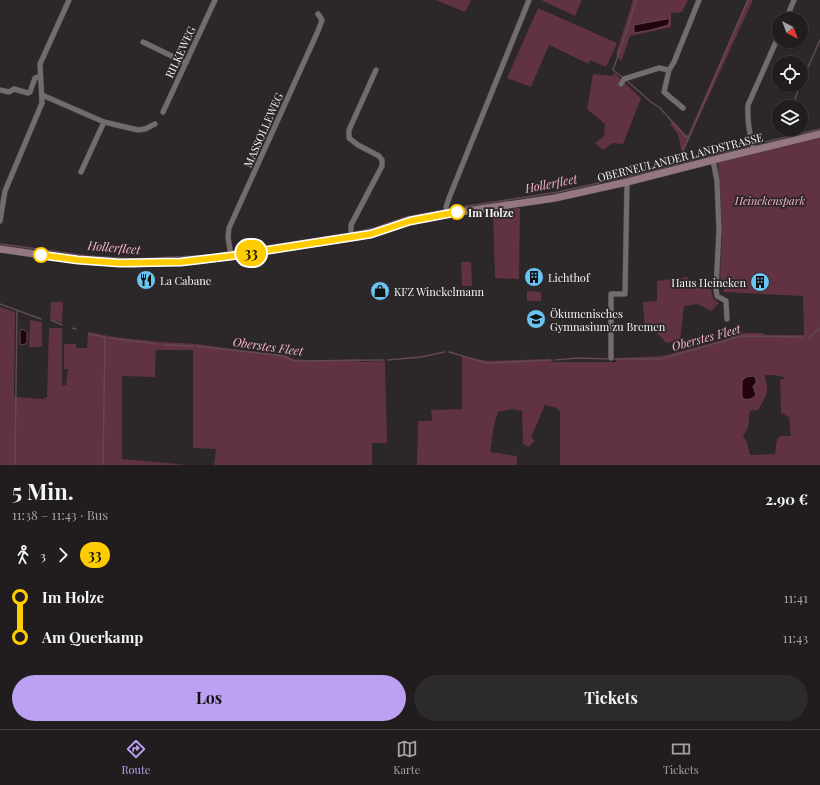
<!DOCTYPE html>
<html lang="de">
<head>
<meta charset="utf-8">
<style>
  :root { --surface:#211d1e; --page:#2d2a2b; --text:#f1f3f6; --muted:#a2a2a4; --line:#3e3b3c; --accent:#bca0f2 }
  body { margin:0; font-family:"Playfair Display",serif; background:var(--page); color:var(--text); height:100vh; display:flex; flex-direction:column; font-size:15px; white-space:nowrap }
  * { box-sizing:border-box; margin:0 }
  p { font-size:13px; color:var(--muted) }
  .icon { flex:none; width:22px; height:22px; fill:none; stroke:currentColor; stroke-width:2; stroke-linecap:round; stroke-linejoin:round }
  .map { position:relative; height:465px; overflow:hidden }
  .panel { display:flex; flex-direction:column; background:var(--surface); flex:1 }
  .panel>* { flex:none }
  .badge { padding:0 8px; border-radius:13px; font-size:14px; line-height:26px }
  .needle { width:26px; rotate:138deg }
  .buttons { position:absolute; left:772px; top:12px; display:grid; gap:8px }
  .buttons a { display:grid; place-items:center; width:36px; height:36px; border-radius:50%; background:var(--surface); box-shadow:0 1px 3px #0004,0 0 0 1px var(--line); font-size:20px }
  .map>.badge { position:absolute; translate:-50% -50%; box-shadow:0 0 0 2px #fff }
  .legs { display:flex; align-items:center; gap:6px; height:44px; padding:0 12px; font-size:13px }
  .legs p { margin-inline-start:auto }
  .summary { display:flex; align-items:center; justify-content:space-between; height:68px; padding:0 12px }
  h1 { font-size:22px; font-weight:700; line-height:30px }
  .cta { display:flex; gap:8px; margin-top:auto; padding:8px 12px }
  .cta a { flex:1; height:46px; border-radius:24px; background:var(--accent); color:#111; font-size:16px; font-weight:700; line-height:46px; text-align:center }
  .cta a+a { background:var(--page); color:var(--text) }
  ul { padding:0 12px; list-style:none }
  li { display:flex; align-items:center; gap:14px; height:40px; font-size:15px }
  li i { display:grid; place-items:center; width:6px; height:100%; margin:0 5px; background:currentColor }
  li i::after { content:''; width:10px; height:10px; margin:-5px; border:3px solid; border-radius:50%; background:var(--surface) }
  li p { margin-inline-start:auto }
  li:first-child i { background:linear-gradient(#0000 50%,currentColor 0) }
  li:last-child i { background:linear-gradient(currentColor 50%,#0000 0) }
  .dock { display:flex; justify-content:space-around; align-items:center; height:56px; border-top:1px solid var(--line); background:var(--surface); font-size:11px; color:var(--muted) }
  .dock a { display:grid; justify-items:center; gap:2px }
  .dock .current { color:var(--accent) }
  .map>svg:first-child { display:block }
  .green { fill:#613241; fill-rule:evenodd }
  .water { fill:#23010e; stroke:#624953 }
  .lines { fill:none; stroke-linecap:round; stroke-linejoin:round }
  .stream { stroke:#624953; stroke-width:1.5 }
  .street-casing { stroke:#464243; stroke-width:6 }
  .secondary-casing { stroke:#464243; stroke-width:8 }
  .street { stroke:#726c6d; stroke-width:5 }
  .secondary { stroke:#957780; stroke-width:7 }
  .line-1-casing { stroke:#fff; stroke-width:9 }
  .line-1 { stroke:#fc0; stroke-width:6 }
  .stop-1-dot { fill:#fff; stroke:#fc0; stroke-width:2 }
  .labels { text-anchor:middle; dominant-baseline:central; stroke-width:3.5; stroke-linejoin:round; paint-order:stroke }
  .street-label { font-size:11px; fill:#f6f2f3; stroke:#2c2728 }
  .park-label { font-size:11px; font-style:italic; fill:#f4b1c3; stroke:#2c2728 }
  .stop-label { font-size:11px; font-weight:bold; fill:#f6f2f3; stroke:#2c2728; text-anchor:start }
  .poi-label { font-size:11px; fill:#f6f2f3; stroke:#2c2728; text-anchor:start }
  .water-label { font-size:12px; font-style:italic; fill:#f7b4c6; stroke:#2c2728 }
</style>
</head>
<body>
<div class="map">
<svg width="820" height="465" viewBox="0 0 820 465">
  <rect width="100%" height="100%" fill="#2c2728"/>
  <!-- green -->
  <path class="green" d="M436,0H471L465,12Z
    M541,0H582L575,16Z
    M633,0H688L682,12L671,13V27L630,36L621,62L616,54ZM667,19H670L668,25L634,32V25Z
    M747,0H753L684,150L687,161L684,162L678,134L670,124L673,121L685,134L688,135Z
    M538,8L617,43L606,67L590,60L589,64L549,45L531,87L507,78Z
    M614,73L641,98L623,144L613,143L603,150L595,143L604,136L605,124L587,109L593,74L612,76Z
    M820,136V465H560V411L556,408L545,405L531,437L535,440L529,447L523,444L522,411L513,409L498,412L494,425L490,452L517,456V465H417L418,421H432L431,410L462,409V356L488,361L551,359L553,362H616L617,358L663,356L730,338V333H763L764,335H804L803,296L724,292L720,275L722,233L718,162ZM765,375H775L786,378L780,380L781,413L789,417L791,436H780L777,439L775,454L750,455L747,442L743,436L748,428L750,411L758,410C761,404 766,398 767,392C768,387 765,381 765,375Z
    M520,208L519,279L495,278L493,211Z
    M461,262H471L472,286H462Z
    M688,277L689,287L711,289L713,298L719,303L711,311L698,304L684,306L680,340L666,343L657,333L645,332L643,302L657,301V281Z
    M527,291L541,292V301H527Z
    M51,302H63L62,323L50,319Z
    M0,307L15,312L14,397L43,399L47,397L49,328H62V385H66L68,369H64V344H76V348H87L88,332L114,337L161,342L197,344L232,349L286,355L294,359L313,361L358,359L360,362L385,361L387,443H372V465H214L216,449L193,448V350H156L155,377L122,376V459L188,465H0Z
    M30,320L42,322V346L39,347H29Z"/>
  <!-- water -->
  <path class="water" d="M667,19H670L668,25L651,30L634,33V25Z
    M22,329L27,332V343L23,345L20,344V330Z
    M754,376L756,379V383L753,386L756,395C752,399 749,400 744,399L742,397V381L746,377Z"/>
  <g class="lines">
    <!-- stream -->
    <path class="stream" d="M623,78L613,70L628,27L636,0
      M626,80L651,102L660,108L685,136L689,137
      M801,83L820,40
      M794,102L800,85
      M757,144L820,129
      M686,161L683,151L748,0
      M448,209L558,192L652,171L699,158L749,147
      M355,232L374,228L406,217L444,210
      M1,244L88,256L135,259L213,255L226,252
      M234,251L344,234
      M0,304L41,319
      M51,320L62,325
      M72,328L76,329
      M89,334L104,337
      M809,337L820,328
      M110,338L157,344
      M163,345L193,346
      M197,346L284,356L293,361L384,360
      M449,352L487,363L550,360
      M614,359H661L741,336L802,337
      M388,360L421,357L445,352
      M555,360L577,358L609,359
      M15,465L17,310
      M103,465L105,337"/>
    <defs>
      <path id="street" d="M786,19L794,0
        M143,42L186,63
        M621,84L624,79L659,68L669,70
        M0,90L9,92L14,89L28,93L30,92L35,78L40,76
        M42,95L104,122L138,130L145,129L155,124
        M683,108L664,92L669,70L674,62L699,0
        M163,112L215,0
        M754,151C750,135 747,122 748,105L779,35
        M713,160L717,181L719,230L716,289L717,296L726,301L727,319
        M81,172L104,122
        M447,214L446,207L449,198L529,0
        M0,221L5,191L42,103L40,64L69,0
        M351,238V225L382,166V160L379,156L358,145L349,138V130L376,70
        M231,256L228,237L229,228L318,31L322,20L318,14
        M611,358V294H625L627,182"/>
      <path id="secondary" d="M0,249L77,260L133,264L196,261L358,237L371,234L410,221L433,216L555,198L627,182L713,160L820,134"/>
    </defs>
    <!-- street casing -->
    <use href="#street" class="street-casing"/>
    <!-- secondary casing -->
    <use href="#secondary" class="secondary-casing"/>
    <!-- street -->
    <use href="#street" class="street"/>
    <!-- secondary -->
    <use href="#secondary" class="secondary"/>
  </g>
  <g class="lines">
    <defs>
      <path id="line-1" d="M41,255L78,260L120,263L181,262L231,256L358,236L371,234L410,221L457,212"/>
    </defs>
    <!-- line-1 casing -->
    <use href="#line-1" class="line-1-casing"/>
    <!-- line-1 -->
    <use href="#line-1" class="line-1"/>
  </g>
  <!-- icons -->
  <defs>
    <symbol id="building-disc" viewBox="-11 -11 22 22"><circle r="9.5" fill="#6ac3f1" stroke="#2c2728"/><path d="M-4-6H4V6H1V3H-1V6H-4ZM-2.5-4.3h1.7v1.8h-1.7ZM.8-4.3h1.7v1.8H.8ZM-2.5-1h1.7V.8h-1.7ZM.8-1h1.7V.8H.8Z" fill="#111"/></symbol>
    <symbol id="restaurant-disc" viewBox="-11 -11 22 22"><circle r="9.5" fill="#6ac3f1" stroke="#2c2728"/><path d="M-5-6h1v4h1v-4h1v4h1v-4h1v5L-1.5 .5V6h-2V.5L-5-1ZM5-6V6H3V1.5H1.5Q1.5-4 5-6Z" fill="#111"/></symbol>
    <symbol id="shop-disc" viewBox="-11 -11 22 22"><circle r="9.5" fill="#6ac3f1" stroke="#2c2728"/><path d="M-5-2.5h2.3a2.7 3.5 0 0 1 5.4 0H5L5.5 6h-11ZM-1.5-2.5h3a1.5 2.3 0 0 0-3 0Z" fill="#111"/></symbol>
    <symbol id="school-disc" viewBox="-11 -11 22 22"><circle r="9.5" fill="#6ac3f1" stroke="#2c2728"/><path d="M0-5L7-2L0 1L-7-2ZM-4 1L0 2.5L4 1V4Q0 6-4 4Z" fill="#111"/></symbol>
  </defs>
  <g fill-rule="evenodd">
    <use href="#building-disc" x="523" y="266" width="22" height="22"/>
    <use href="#restaurant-disc" x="135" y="269" width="22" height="22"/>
    <use href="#building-disc" x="749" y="271" width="22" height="22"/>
    <use href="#shop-disc" x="369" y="280" width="22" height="22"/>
    <use href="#school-disc" x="525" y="308" width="22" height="22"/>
  </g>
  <!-- markers -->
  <g class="stop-1-dot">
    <circle cx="457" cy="212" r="7"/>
    <circle cx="41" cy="255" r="7"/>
  </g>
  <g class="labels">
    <!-- street labels -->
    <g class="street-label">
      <text transform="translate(180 52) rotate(-65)">RILKEWEG</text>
      <text transform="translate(263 130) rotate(-66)">MASSOLLEWEG</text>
      <text transform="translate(680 157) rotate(-14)">OBERNEULANDER LANDSTRASSE</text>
    </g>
    <!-- park labels -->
    <g class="park-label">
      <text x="770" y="200">Heinekenspark</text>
    </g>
    <!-- stop labels -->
    <g class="stop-label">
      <text x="468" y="212">Im Holze</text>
    </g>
    <!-- poi labels -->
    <g class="poi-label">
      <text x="548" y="277">Lichthof</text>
      <text x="160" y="280">La Cabane</text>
      <text x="746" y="282" text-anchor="end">Haus Heineken</text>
      <text x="394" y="291">KFZ Winckelmann</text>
      <text x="550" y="313">Ökumenisches<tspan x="550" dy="13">Gymnasium zu Bremen</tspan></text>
    </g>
    <!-- water labels -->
    <g class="water-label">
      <text transform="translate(551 183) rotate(-11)">Hollerfleet</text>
      <text transform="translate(114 247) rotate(5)">Hollerfleet</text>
      <text transform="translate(706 337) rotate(-15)">Oberstes Fleet</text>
      <text transform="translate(268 346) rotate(8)">Oberstes Fleet</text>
    </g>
  </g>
</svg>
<div class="buttons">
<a><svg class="needle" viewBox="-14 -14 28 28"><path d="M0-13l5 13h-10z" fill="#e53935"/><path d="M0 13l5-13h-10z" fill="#a2a2a4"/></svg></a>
<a><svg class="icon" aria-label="locate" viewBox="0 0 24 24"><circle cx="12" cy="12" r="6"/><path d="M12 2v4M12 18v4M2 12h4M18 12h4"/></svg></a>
<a><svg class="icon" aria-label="layers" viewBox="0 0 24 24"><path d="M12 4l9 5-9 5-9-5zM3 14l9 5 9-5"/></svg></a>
</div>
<b class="badge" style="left:251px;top:253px;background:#fc0;color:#111">33</b>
</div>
<section class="panel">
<div class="summary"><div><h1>5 Min.</h1><p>11:38 – 11:43 · Bus</p></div><b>2.90 €</b></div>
<div class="legs"><svg class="icon" aria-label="walk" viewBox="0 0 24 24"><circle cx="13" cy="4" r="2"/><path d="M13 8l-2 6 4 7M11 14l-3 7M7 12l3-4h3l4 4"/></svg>3<svg class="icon" aria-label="forward" viewBox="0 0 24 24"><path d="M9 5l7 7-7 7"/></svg><b class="badge" style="background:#fc0;color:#111">33</b></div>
<ul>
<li><i style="color:#fc0"></i><b>Im Holze</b><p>11:41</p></li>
<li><i style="color:#fc0"></i><b>Am Querkamp</b><p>11:43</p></li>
</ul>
<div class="cta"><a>Los</a><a>Tickets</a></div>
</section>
<nav class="dock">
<a class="current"><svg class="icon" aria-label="directions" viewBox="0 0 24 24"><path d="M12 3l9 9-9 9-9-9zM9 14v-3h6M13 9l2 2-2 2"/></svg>Route</a>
<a><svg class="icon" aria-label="map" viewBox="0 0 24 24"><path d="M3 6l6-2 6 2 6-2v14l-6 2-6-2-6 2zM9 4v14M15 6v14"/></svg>Karte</a>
<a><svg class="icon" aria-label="tickets" viewBox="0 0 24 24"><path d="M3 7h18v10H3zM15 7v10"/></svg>Tickets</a>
</nav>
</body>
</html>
